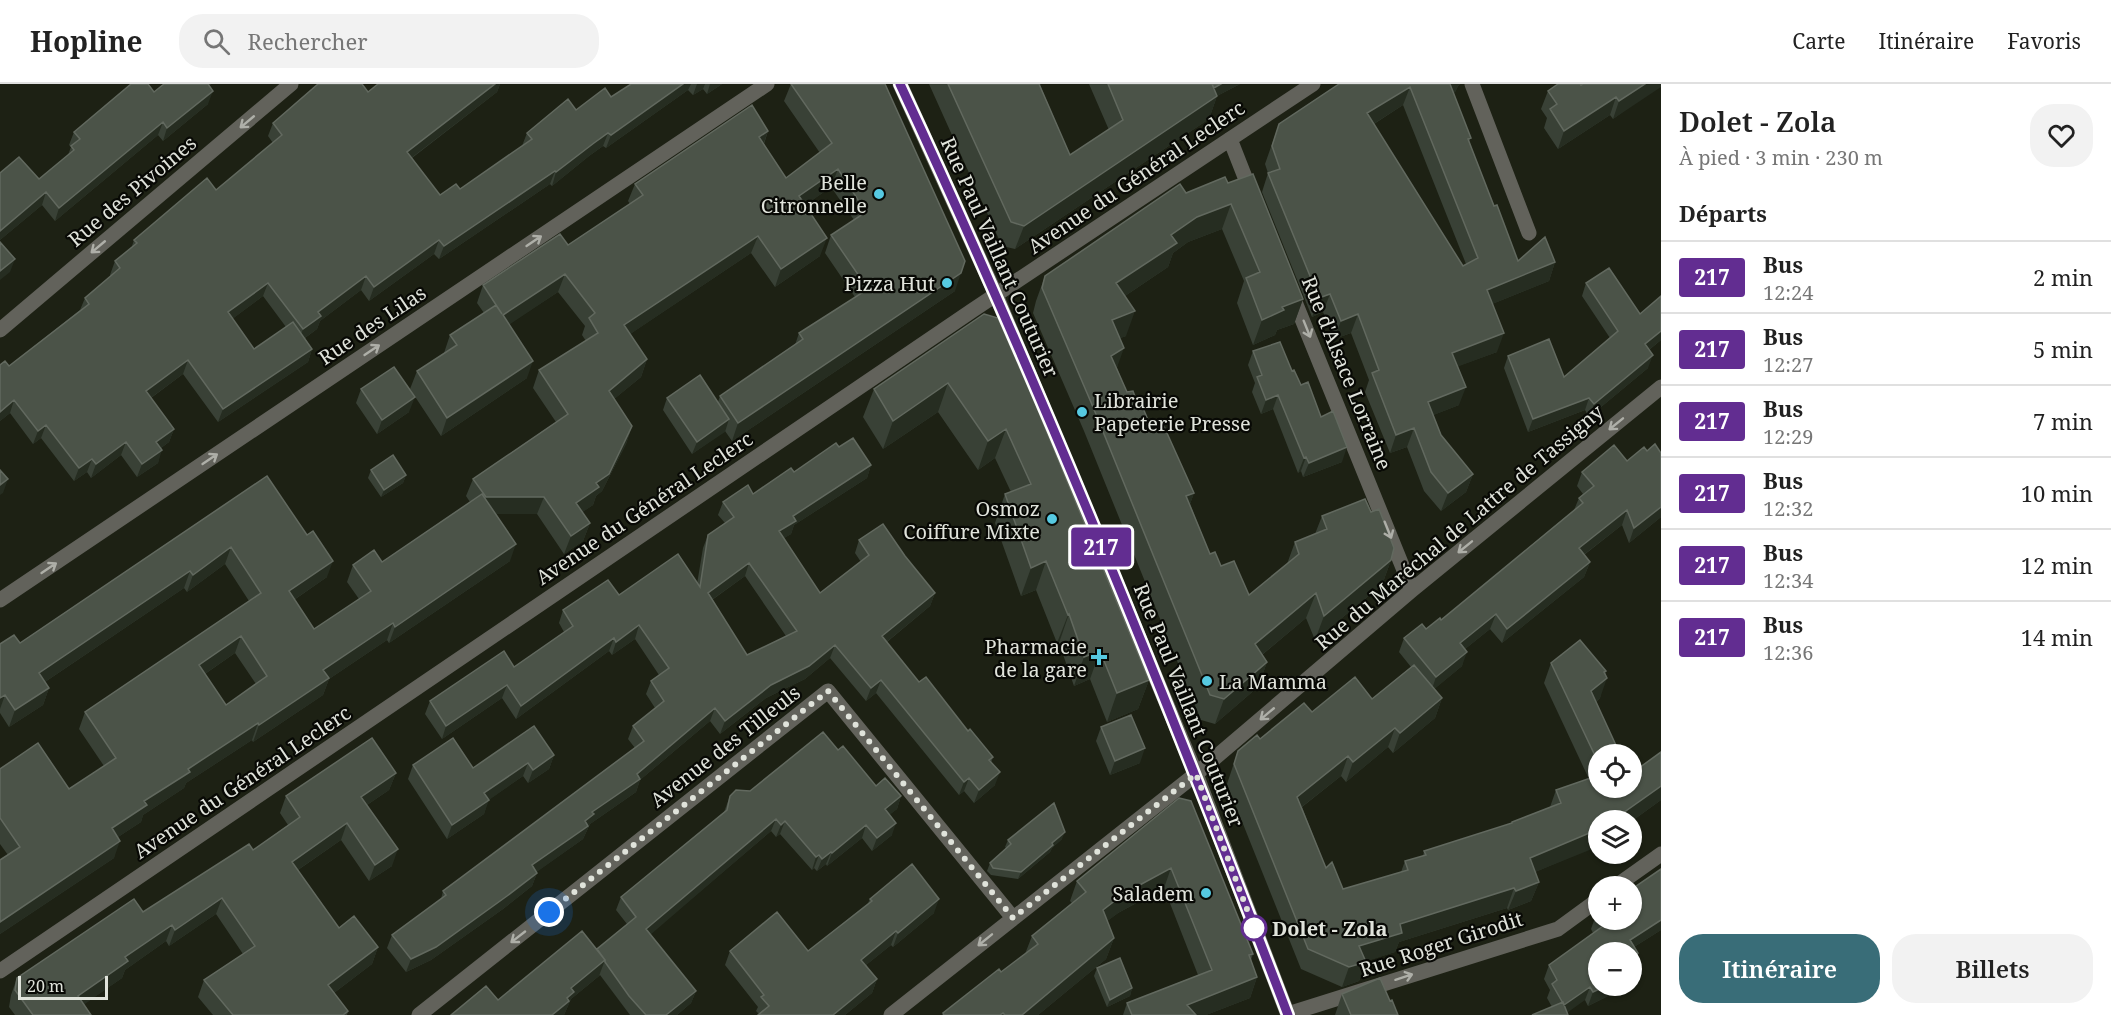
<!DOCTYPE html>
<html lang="fr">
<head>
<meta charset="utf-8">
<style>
  :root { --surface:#fff; --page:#f2f2f2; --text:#222; --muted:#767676; --line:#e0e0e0; --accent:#396d78 }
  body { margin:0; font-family:"Noto Serif",serif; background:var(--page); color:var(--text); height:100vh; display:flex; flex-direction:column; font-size:22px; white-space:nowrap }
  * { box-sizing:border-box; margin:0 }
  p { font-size:20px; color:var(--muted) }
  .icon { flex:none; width:33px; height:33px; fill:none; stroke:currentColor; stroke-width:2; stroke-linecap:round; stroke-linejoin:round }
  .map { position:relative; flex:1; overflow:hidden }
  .sheet { display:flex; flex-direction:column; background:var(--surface); width:450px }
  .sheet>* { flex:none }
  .badge { padding:0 12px; border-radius:4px; font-size:21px; line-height:39px }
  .fabs { position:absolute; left:1588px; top:660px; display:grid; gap:12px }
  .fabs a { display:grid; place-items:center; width:54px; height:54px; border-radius:50%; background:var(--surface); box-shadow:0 2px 4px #0004; font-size:30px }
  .scale { position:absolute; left:18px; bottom:15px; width:90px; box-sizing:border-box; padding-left:6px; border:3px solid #e0e3db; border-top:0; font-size:16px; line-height:21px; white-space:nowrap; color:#e0e3db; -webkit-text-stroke:4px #080905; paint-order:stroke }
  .you { position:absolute; width:30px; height:30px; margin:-15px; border:4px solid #fff; border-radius:50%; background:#1a73e8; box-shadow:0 0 0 9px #1a73e833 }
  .map>.badge { position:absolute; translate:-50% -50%; box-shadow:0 0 0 3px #fff }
  h2 { padding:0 18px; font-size:22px; line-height:54px }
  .round { display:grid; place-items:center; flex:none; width:63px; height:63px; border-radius:24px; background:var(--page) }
  .headline { display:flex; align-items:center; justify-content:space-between; height:102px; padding:0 18px }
  h1 { font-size:28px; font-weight:600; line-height:45px }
  .button { display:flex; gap:12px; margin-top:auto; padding:12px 18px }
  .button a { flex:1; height:69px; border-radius:24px; background:var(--accent); color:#fff; font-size:24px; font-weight:600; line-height:69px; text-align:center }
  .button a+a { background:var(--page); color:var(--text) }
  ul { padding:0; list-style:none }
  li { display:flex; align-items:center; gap:18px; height:72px; padding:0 18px; border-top:2px solid var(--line) }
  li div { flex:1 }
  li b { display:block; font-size:22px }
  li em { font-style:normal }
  li .badge { min-width:66px; font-weight:700; text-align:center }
  header { display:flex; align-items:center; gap:36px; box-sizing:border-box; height:84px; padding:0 30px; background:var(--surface); border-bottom:2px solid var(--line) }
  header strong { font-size:28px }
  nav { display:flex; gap:33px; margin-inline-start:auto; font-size:21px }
  .search { width:420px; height:54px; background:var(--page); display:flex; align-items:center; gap:15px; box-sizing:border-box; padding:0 21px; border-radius:24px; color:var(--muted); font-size:22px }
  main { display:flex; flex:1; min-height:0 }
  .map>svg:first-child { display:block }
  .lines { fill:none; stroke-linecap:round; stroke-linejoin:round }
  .minor { stroke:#62625b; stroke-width:15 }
  .tertiary { stroke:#62625b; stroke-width:15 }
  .wall { fill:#394136; fill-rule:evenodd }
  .shaded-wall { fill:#262d21 }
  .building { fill:#4b5348; stroke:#62695f; stroke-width:1.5; fill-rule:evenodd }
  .oneway { stroke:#aeafa8 }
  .line-casing { stroke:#fff; stroke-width:14 }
  .line { stroke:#622d91; stroke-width:9 }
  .walk { stroke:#e0e3db; stroke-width:6; stroke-dasharray:0 10.8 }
  .poi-dot { fill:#56c9e1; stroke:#080905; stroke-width:2 }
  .stop-dot { fill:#fff; stroke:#622d91; stroke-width:3 }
  .labels { text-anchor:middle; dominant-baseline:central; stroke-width:4.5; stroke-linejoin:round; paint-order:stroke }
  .street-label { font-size:20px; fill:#e0e3db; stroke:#080905 }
  .poi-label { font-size:20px; fill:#e0e3db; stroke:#080905; text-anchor:end }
  .stop-label { font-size:20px; font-weight:bold; fill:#e0e3db; stroke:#080905; text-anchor:start }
</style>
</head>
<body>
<header>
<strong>Hopline</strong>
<div class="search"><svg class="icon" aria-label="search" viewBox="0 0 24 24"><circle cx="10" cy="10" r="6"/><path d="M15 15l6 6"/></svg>Rechercher</div>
<nav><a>Carte</a><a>Itinéraire</a><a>Favoris</a></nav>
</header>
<main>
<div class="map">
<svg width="1661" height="931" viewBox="0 0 1661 931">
  <rect width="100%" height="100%" fill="#1d2114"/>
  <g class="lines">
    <!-- minor -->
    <path class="minor" d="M1472,0L1529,149
      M1230,55L1252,111
      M1291,208L1412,506
      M0,246L291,0
      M0,516L767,0
      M1616,802L1661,770
      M0,887L973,226L1313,0
      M1288,930L1558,845L1599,815
      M419,931L828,607L1013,834
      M891,931L1196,690L1412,506L1661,303"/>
    <!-- tertiary -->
    <path class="tertiary" d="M900,0L996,211L1196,690L1288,931"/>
  </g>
  <!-- wall -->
  <path class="wall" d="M211,0L209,2L208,20L163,57L158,51L55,137L42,121L0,156V89L39,95L68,71L71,63L69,61L74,48L154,8Z
    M378,0H500L497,8L412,74L440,111L460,105L522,62L527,49L576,26L611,13L631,0H722L707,10L703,5L693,11L688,6L606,64L603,62L589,72L552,102L550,100L439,175L434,170L369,217L361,206L320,237L317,245L305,254L312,265L308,278L218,338L183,290L151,314L174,345L169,358L161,364L158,379L137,393L121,371L91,394L87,388L74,397L41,354L33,360L10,329L0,337V281L9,282L80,226L85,214L111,192L110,191L115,177L131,165L134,156L216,106L273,59L268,52L273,39L368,8ZM263,212L286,243L254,265L232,235Z
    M791,0L955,207L732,357L725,347L692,370L663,326L667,314L718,318L720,312L795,261L799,249L855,213L825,169L831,151L854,136L831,103L805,121L820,172L775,203L751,169L630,250L647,275L641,293L614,315L632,342L626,360L602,407L596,412L593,421L582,428L590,439L583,457L564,470L537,430H496L510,477L389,559L387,556L329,595L323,611L253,658L252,656L186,699L184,704L143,731L141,738L118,753L114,774L0,850V776L8,771L0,760V685L69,705L104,682L79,645L85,628L249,517L225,480L187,508L184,504L45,598L49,604L43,621L9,643L0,629V560L20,559L267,392L327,493L294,516L314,545L359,515L347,498L353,481L382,478L470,418L466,412L473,395L556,338L533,304L539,286L586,257L582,251L585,242L558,208L509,240L527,294L441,352L410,305L417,287L444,269L450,251L484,229L477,219L483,201L568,161L630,120L628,117L635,100L768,47L764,60L786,94L820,69L784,17ZM235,569L256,600L226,621L205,590Z
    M929,0H1041L1040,1L1070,71L1109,46L1089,0H1240L1217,12L1209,35L1015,165L1002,162Z
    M1339,0H1460L1458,2L1455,8L1453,9L1471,54L1469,57L1494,122L1518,177L1555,178L1549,197L1492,220L1497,268L1458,282L1459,321L1433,331L1441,351L1473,390L1466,408L1441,427L1424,407L1407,363L1390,369L1365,308L1369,296L1351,249L1334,255L1323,228L1312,233L1262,108L1268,89L1265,80L1279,40ZM1403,21L1466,180L1463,182L1374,40Z
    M1661,0L1613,35L1610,31L1558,65L1544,44L1547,34L1541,25L1548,7L1581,1Z
    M1228,99L1303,215L1294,240L1277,246L1275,251L1253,261L1237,219L1244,197L1222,145L1188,158L1173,169L1168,183L1125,212L1126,252L1120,254L1117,284L1127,308L1137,318L1151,343L1194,409L1190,420L1210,470L1249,511L1287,480L1295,458L1315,450L1322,432L1391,476L1382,501L1315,556L1306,534L1262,571L1267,578L1258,603L1215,640L1201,636L1084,347L1033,229L1036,217L1045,192L1186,109Z
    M1586,199L1640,230L1661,256L1649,266L1648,284L1589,333L1585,326L1528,348L1504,284L1508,272L1564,293L1610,254L1582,212Z
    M984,230L1149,596L1138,625L1107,638L1090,595L1074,602L1059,559H1057L1036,506L1021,512L995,439L1005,410L1011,408L995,374L978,386L938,328L883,365L863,333L874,305Z
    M1253,267L1292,287L1321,333L1342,378L1303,393L1301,387L1298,389L1273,325L1261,330L1252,308L1255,299L1248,281Z
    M361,305L409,328L377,350L356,319Z
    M839,363L871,381L867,394L794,441L791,450L784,454L820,509L861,478L855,469L859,456L905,472L935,509L930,522L887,558L919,598L993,673L991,679L995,701L974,719L964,707L959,711L876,609L866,617L830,574L805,595L766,614L720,650L710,637L640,696L636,708L590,740L583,755L536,788L537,789L532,802L503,825L431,876L406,888L387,864L392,851L441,815L443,807L635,664L628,655L633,642L655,624L646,610L651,597L659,591L635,555L612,571L609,567L516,635L502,614L442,655L425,630L430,617L514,583L564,548L559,539L563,526L619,511L697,500L703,464L708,451L725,439L718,431L723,418L753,410ZM745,492L786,552L747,571L712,516Z
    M371,386L406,391L403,399L381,413L368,394Z
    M1582,388L1661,433L1629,459L1622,441L1584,471L1590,478L1584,493L1502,559L1490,545L1465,565L1462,582L1434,605L1442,614L1435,634L1393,669L1388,663L1346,698L1341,692L1302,723L1326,784L1343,805L1401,788L1405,777L1423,772L1424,767L1511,740L1512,738L1550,723L1556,706L1589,695L1544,599L1551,579L1606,587L1600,614L1596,618L1599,670V704H1632L1661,668V716L1632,737V736H1599V761L1535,788L1539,798L1531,817L1508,826L1507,824L1399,858L1395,868L1366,877L1359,897L1342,903L1301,885L1227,700L1238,667L1312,628L1372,615L1411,583L1399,568L1404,554L1426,545L1441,536L1574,426L1579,414L1583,410L1577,402Z
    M1101,643L1140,679L1110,691L1096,657Z
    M838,666L876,702L901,712L897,725L890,730L892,751L872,767L862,754L827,782L826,780L817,787L814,784L812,786L780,750L776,753L771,747L650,850L696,907L691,919L677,931H630L600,891L599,892L571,915L564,931H451L498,916L597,865L627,840L616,826L621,813L724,728L730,712L750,707Z
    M554,671L549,685L528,699L523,692L488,716L484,730L447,755L408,695L413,681L473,684Z
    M396,689L389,706L367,721L392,782L369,797L341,756L298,786L339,844L378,863L372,880L334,909L348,927L347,931H213L198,913L204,896L243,870L216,830L169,862L166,857L125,886L122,894L84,920L91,931H15L9,923L11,911L17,894L143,828L253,766L288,741L280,729L286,712Z
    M1179,714L1253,870L1251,876L1257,893L1250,914L1206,931H1123L1127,919L1198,891L1164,804L1118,829L1107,837L1114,854L1106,875L1038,931H942L943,929L1001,888L1025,870L1032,852L1072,819L1070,817L1077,797Z
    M1062,755L1052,764L1050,768L1018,795L991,791L987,787L990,779L1006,764L1005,763L1008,756Z
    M1661,785V846L1634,863L1633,883L1632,884V868H1599L1614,909L1588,922L1585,916L1552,923L1547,914L1550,906L1544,895L1549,881L1593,849L1591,845L1596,831Z
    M870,815L934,829L893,863L891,861L866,881L877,895L872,909L845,931H758L759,930L756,927L758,923L725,881L730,867H808L868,819Z
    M1097,884L1132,904L1130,912L1107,923L1094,892Z
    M1342,910L1390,917L1398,931H1335Z"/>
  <!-- shaded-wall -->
  <path class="shaded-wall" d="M495,0H500L497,8L402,81L407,68Z
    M683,0H691L688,6L606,64L611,51Z
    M697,0H705L703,5L693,11Z
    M710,0H722L707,10Z
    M1221,0H1240L1217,12L1209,35L1015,165L1024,142L1213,4Z
    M1447,0H1460L1458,2L1455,8L1442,14Z
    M1645,0H1661V3L1613,35L1619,17Z
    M1410,3L1403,21L1361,48L1367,29Z
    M213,7L208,20L163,57L167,44Z
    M1616,13L1610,31L1558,65L1564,47Z
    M163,38L158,51L55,137L59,124Z
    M768,47L762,64L759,53Z
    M608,49L603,62L589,72L552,102L556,88L594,59Z
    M838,85L831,103L793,130L799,112Z
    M555,87L550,100L439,175L444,162Z
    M46,108L42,121L0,156V147Z
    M1231,120L1222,145L1188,158L1173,169L1168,183L1107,224L1116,199L1171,151L1197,133Z
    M758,152L751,169L617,259L624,241Z
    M827,154L820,172L775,203L781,185Z
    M439,156L434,170L369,217L374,203Z
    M15,175L10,188L0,196V187Z
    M1555,178L1549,197L1480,225L1487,206Z
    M961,189L955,207L732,357L738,339Z
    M565,190L558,208L497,249L503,231Z
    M366,192L361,206L320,237L317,245L298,259L303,245L318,228Z
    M268,199L263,212L223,242L228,228Z
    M1330,210L1323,228L1312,233L1319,214Z
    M1303,215L1294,240L1277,246L1275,251L1253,261L1262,236L1282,223Z
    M1135,227L1126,252L1103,261L1112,236Z
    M1358,230L1351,249L1334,255L1341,237Z
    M1661,247V256L1640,273L1645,260Z
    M1504,249L1497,268L1446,287L1452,269Z
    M1124,264L1115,289L1111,272Z
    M312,265L308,278L218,338L223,325Z
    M1653,271L1648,284L1589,333L1594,320Z
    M647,275L641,293L602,325L609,307Z
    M188,276L183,290L141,321L146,307Z
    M533,277L527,294L441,352L447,334Z
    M948,299L938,328L883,365L893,337Z
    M1466,303L1459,321L1421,336L1428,318Z
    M1278,311L1273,325L1261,330L1266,316Z
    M415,313L409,328L377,350L382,336Z
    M1589,314L1585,326L1528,348L1533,335Z
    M14,316L10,329L0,337V328Z
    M729,335L725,348L692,370L697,358Z
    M46,341L41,354L33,360L38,347Z
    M632,342L626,360L602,407L596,412L593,421L570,437L576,419L596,399Z
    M1414,344L1407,363L1390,369L1396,351Z
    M174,345L169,358L151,371L156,358Z
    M1006,345L995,374L978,386L988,357Z
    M126,358L121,371L91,394L96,380Z
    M1347,363L1342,378L1303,393L1309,379Z
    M162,366L158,379L137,393L142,380Z
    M1306,373L1301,387L1298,389L1304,374Z
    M92,375L87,388L74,397L79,384Z
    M871,381L867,394L794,441L791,450L775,460L779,447L793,432Z
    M1473,390L1466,408L1441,427L1448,409Z
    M406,391L403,399L381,413L384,406Z
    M8,395L3,409L0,411V401Z
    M1194,409L1185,434L1186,412Z
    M486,413H544L537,430H479Z
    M1661,423V433L1629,459L1634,444Z
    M1627,426L1622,441L1573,479L1579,464Z
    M590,439L583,457L564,470L571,452Z
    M516,460L510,477L389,559L395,543Z
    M231,463L225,480L187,508L193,491Z
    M1391,476L1382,501L1315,556L1324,532Z
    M333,477L327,493L282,524L289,507Z
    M1046,477L1036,506L1021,512L1031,484Z
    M1590,478L1584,493L1502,559L1507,545Z
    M749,479L745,492L703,522L708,509Z
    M190,487L184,504L33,606L39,589Z
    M935,509L930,522L878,565L882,552Z
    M1316,509L1306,534L1246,584L1255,560Z
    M1069,530L1059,559H1057L1068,531Z
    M1496,530L1490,545L1455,573L1460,559Z
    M393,539L387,556L329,595L323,611L253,658L259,641L323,586Z
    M639,541L635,555L612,571L616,558Z
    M241,552L235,569L193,598L199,581Z
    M614,554L609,567L516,635L521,622Z
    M835,561L830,574L805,595L766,614L720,650L725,637L771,601Z
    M1100,567L1090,595L1074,602L1084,573Z
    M1467,568L1462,582L1431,608L1436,593Z
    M1267,578L1258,603L1215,640L1224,615Z
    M1606,587L1601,599L1607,594L1600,614L1584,627L1591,607Z
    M881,596L876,609L866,617L871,604Z
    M1149,596L1138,625L1107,638L1117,609Z
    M507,601L502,614L442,655L446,642Z
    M49,604L43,621L9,643L15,626Z
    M5,611L0,625V614Z
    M1442,614L1435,634L1393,669L1400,649Z
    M715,624L710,637L640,696L636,708L590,740L583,755L527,795L532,781L585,737L592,728Z
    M258,639L252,656L186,699L184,704L143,731L141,738L106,761L112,744L144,717L188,685Z
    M1395,644L1388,663L1346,698L1353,678Z
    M1145,664L1140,679L1110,691L1115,677Z
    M554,671L549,685L528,699L533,686Z
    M1348,672L1341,692L1290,732L1297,713Z
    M528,679L523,692L479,723L484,709Z
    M1000,688L995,701L974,719L979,706Z
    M396,689L389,706L355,729L361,713Z
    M969,694L964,707L959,711L964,698Z
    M1661,702V716L1632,737V736H1613Z
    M901,712L897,725L881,738L885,725Z
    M489,716L484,730L447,755L452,741Z
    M776,735L771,747L642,858L646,845Z
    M785,737L780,750L776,753L781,741Z
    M347,739L341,756L286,794L292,778Z
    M896,739L892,751L872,767L877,754Z
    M866,741L862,754L827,782L832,769Z
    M1599,745V761L1597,763L1523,793L1530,774Z
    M1065,748L1062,755L1052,764L1050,768L1018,795L1021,788L1052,759Z
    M120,757L114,774L0,850V838Z
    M398,765L392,782L369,797L375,781Z
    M831,768L826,780L817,787L822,775Z
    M819,771L814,784L812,786L816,773Z
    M1171,784L1164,804L1118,829L1095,847L1103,826L1125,809Z
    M537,789L532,802L503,825L431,876L406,888L411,875Z
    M1539,798L1531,817L1508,826L1516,807Z
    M1514,804L1507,824L1399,858L1395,868L1352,882L1359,862L1400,840Z
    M222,814L216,830L169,862L175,846Z
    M939,815L934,829L893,863L898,849Z
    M1661,836V846L1626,868L1630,856Z
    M172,841L166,857L125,886L122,894L72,929L78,912L125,873Z
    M896,847L891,861L856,889L861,876Z
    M1114,854L1106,875L1038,931H1022Z
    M378,863L372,880L322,918L328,901Z
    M1638,869L1633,883L1632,884V874Z
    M605,876L599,892L571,915L564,931H552L571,904Z
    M1366,878L1359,897L1342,903L1349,883Z
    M1257,893L1250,914L1206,931H1184L1187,921Z
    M877,895L872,909L845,931H833Z
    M1606,902H1616L1614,909L1588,922L1593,908Z
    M1590,903L1585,916L1564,931L1563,921Z
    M1132,904L1130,912L1107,923L1110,916Z
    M696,907L691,919L677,931H666Z"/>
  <!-- building -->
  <path class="building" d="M131,0H148L154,8L164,0H208L213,7L167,44L163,38L59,124L46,108L0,147V89L19,73L39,95L74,66L71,62L80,55L74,48Z
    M318,0H362L368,8L378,0H495L407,68L440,111L456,100L460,105L532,55L527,49L568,15L576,26L605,4L611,13L631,0H683L611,51L608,49L594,59L556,88L555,87L444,162L439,156L374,203L366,192L318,228L321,232L303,245L268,199L228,228L254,265L293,238L312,265L223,325L188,276L146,307L174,345L156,358L162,366L142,380L126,358L96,380L92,375L79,384L46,341L38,347L14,316L0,328V281L5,277L9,282L89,220L85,214L120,184L115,177L137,159L134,156L207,94L216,106L282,51L273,39Z
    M791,0H885L965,177L961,189L738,339L720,312L803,255L799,249L868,205L831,151L866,128L838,85L799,112L827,154L781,185L758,152L624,241L647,275L609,307L632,342L609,390L596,399L599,403L576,419L590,439L571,452L544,413H486L473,395L568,330L539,286L598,249L589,234L595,229L565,190L503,231L533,277L447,334L417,287L457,261L450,251L496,221L502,230L483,201L560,150L568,161L643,111L635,100L752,21L768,47L759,53L786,94L832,59Z
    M948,0H1039L1070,71L1123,36L1108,0H1212L1217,12L1024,142L1011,138Z
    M1212,0H1221L1214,4Z
    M1339,0H1450L1471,54L1468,55L1494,122L1497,121L1518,177L1545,153L1555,178L1487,206L1504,249L1452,269L1466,303L1428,318L1441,351L1473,390L1448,409L1431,388L1414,344L1396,351L1372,289L1379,286L1358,230L1341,237L1330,210L1319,214L1268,89L1280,85L1272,62L1279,40ZM1410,3L1478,174L1463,182L1367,29Z
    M1558,0H1580L1581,1L1583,0H1645L1619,17L1616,13L1564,47L1550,25L1557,20L1548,7Z
    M1253,90L1303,215L1282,223L1284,226L1262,236L1246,194L1260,188L1231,120L1197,133L1171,151L1177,159L1116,199L1135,227L1112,236L1124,264L1111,272L1127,308L1133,307L1137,318L1140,317L1151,343L1162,338L1194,409L1186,412L1210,470L1215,468L1221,482L1234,477L1249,511L1299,470L1295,458L1327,445L1322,432L1365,415L1371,428L1379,425L1394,464L1391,476L1324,532L1316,509L1255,560L1267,578L1224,615L1210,611L1093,323L1042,204L1045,192L1180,100L1186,109L1225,93L1228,99Z
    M0,158L15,175L0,187Z
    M1609,184L1640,230L1661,212V247L1645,260L1653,271L1594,320L1589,314L1533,335L1508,272L1549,255L1564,293L1618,247L1586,199Z
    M984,230L998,234L1035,319L1149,596L1117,609L1100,567L1084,573L1069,530L1068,531L1046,477L1031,484L1005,410L1031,400L1006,345L988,357L948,299L893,337L874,305Z
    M1280,258L1292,287L1294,286L1301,301L1308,298L1321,333L1333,327L1347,363L1309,379L1306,373L1304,374L1278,311L1266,316L1257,293L1262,291L1253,267Z
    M394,283L415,313L382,336L361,305Z
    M700,291L729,335L697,358L667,314Z
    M853,354L871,381L793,432L796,437L779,447L820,509L869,471L859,456L883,440L905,472L935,509L882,552L919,598L926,593L968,647L970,645L993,673L989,676L1000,688L979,706L969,694L964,698L881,596L871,604L835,561L809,582L771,601L725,637L715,624L637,690L640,695L592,728L594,730L585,737L588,742L532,781L537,789L507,812L436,863L411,875L392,851L446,811L443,807L644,657L633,642L664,617L651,597L669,584L639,541L616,558L614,554L521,622L507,601L446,642L430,617L504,567L514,583L573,542L563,526L608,496L619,511L678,470L700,503L708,451L734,433L723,418L748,401L753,410L791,384L794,388L836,359L839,363ZM749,479L797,547L747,571L708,509Z
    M1655,360L1661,369V423L1634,444L1627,426L1579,464L1590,478L1507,545L1496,530L1460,559L1467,568L1436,593L1404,554L1422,540L1426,545L1440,534L1441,536L1583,419L1579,414L1594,402L1582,388L1614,361L1627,377L1644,363L1647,367Z
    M393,371L406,391L384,406L371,386Z
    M0,386L8,395L0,401Z
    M267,392L307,451L313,447L333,477L289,507L314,545L371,507L353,481L374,466L382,478L482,410L516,460L395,543L393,539L323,586L329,594L259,641L258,639L188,685L190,688L144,717L147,721L112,744L120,757L0,838V776L20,763L0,734V685L38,659L69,705L116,674L85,628L261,509L231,463L193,491L190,487L39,589L49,604L15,626L5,611L0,614V560L14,551L20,559ZM241,552L267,592L226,621L199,581Z
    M1580,556L1606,587L1604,588L1607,594L1591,607L1620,670H1599V680L1551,579Z
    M1414,581L1442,614L1400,649L1395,644L1353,678L1348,672L1297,713L1326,784L1332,778L1343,805L1408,786L1405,777L1426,771L1424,767L1512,739V738L1561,719L1556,706L1599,691V704H1632V689L1661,668V702L1613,736H1599V745L1530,774L1539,798L1516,807L1514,804L1400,840L1402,849L1359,862L1366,878L1349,883L1308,865L1234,680L1238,667L1257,651L1260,655L1304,619L1312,628L1355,593L1372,615Z
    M1131,631L1145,664L1115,677L1101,643Z
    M534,642L554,671L533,686L528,679L484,709L489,716L452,741L413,681L453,654L473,684Z
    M823,648L838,666L843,662L876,702L885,694L901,712L885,725L896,739L877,754L866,741L832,769L831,768L822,775L819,771L816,773L785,737L781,741L776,735L646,845L696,907L666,931H646L629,912L605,878V876L597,865L636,833L621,813L727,726L730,712L736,706L750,707Z
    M372,654L396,689L361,713L398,765L375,781L347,739L292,778L339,844L354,832L378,863L328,901L348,927L343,931H233L204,896L255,862L222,814L175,846L172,841L125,873L128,877L78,912L91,931H33L15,906L17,894L134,815L143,828L249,760L253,766L300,733L286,712Z
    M1179,714L1191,717L1253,870L1249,871L1257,893L1187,921L1196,931H1132L1127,919L1212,886L1171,784L1125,809L1103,826L1114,854L1022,931H1005L1003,929L1000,931H944L943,929L999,885L1001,888L1038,860L1032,852L1086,808L1077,797Z
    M1054,719L1065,748L1052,759L1053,761L1021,788L993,784L990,779L1011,760L1008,756Z
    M912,780L939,815L898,849L896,847L861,876L877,895L833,931H758L769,922L761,913L764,911L730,867L777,828L808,867L872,817L870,815Z
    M1661,785V836L1630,856L1638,869L1632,874V868H1599V902H1606L1593,908L1590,903L1564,921L1552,900L1557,896L1549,881L1603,842L1596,831L1599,829V836H1632V805Z
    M582,847L605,876L571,904L574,908L567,914L569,917L552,931H451L486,902L498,916Z
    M1120,874L1132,904L1110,916L1097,884Z
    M1380,894L1390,917L1392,916L1398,931H1351L1342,910Z
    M1563,918L1568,931H1532Z"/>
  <!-- one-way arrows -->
  <defs><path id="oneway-shaft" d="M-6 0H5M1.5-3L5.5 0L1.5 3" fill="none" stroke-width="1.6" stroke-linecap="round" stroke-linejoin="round" transform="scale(1.5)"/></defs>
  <g class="oneway">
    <use href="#oneway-shaft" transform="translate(247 38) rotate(140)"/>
    <use href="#oneway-shaft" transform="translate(534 157) rotate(-34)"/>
    <use href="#oneway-shaft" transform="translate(98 163) rotate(140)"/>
    <use href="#oneway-shaft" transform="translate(1307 245) rotate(68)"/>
    <use href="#oneway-shaft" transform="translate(372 266) rotate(-34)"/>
    <use href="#oneway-shaft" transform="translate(1616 340) rotate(141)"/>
    <use href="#oneway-shaft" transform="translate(210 375) rotate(-34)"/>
    <use href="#oneway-shaft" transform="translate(1388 446) rotate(68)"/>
    <use href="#oneway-shaft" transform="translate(1465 463) rotate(141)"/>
    <use href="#oneway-shaft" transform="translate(49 484) rotate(-34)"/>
    <use href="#oneway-shaft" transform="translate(1267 630) rotate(140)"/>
    <use href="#oneway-shaft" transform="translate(518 853) rotate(142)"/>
    <use href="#oneway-shaft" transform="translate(985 856) rotate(141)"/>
    <use href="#oneway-shaft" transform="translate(1404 893) rotate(-18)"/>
  </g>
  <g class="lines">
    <defs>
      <path id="line" d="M900,0C1042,305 1168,617 1288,931"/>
    </defs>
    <!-- line casing -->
    <use href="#line" class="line-casing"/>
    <!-- line -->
    <use href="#line" class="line"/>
    <!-- walk -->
    <path class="walk" d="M549,828L828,607L1013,834L1196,690L1254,844"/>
  </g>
  <!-- markers -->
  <g class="poi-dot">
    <circle cx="879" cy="110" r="6"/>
    <circle cx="947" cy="199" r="6"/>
    <circle cx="1082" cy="328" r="6"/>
    <circle cx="1052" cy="435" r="6"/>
    <path d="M1096 564h6v6h6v6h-6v6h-6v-6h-6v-6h6z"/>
    <circle cx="1207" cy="597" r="6"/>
    <circle cx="1206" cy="809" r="6"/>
  </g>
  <circle class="stop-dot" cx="1254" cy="844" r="12"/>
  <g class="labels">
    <!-- street labels -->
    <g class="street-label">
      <text transform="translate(1136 93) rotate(-34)">Avenue du Général Leclerc</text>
      <text transform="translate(132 107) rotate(-40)">Rue des Pivoines</text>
      <text transform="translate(1000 173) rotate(66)">Rue Paul Vaillant Couturier</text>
      <text transform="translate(372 241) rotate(-34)">Rue des Lilas</text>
      <text transform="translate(1347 289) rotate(68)">Rue d'Alsace Lorraine</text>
      <text transform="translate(644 424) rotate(-34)">Avenue du Général Leclerc</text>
      <text transform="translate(1459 443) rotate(-40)">Rue du Maréchal de Lattre de Tassigny</text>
      <text transform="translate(1189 621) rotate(68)">Rue Paul Vaillant Couturier</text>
      <text transform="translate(725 662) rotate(-38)">Avenue des Tilleuls</text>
      <text transform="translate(242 698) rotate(-34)">Avenue du Général Leclerc</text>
      <text transform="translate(1441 860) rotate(-18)">Rue Roger Girodit</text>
    </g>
    <!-- poi labels -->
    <g class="poi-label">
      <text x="867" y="98">Belle<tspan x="867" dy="23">Citronnelle</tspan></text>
      <text x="935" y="199">Pizza Hut</text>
      <text x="1094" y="316" text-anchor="start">Librairie<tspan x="1094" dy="23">Papeterie Presse</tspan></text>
      <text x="1040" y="424">Osmoz<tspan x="1040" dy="23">Coiffure Mixte</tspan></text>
      <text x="1087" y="562">Pharmacie<tspan x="1087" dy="23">de la gare</tspan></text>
      <text x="1219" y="597" text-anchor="start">La Mamma</text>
      <text x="1194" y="809">Saladem</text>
    </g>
    <!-- stop labels -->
    <g class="stop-label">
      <text x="1272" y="844">Dolet - Zola</text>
    </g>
  </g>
</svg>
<div class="fabs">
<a><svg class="icon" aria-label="locate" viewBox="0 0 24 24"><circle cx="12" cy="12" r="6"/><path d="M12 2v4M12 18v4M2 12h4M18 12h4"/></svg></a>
<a><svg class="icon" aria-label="layers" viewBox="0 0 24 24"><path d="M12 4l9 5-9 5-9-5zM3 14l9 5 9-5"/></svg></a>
<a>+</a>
<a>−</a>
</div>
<div class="scale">20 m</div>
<div class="you" style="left:549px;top:828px"></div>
<b class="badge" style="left:1101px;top:463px;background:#622d91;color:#fff">217</b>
</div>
<section class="sheet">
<div class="headline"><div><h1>Dolet - Zola</h1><p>À pied · 3 min · 230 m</p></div><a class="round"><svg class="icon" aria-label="heart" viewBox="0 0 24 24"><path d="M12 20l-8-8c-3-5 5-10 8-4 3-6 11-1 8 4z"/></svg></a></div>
<h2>Départs</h2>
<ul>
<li><span class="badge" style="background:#622d91;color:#fff">217</span><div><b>Bus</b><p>12:24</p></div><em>2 min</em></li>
<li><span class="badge" style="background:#622d91;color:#fff">217</span><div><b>Bus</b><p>12:27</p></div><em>5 min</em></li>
<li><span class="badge" style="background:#622d91;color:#fff">217</span><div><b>Bus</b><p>12:29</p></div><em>7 min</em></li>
<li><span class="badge" style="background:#622d91;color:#fff">217</span><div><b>Bus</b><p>12:32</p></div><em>10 min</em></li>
<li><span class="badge" style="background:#622d91;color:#fff">217</span><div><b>Bus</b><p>12:34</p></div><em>12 min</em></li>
<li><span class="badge" style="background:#622d91;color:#fff">217</span><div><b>Bus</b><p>12:36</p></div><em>14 min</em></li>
</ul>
<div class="button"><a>Itinéraire</a><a>Billets</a></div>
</section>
</main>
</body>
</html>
